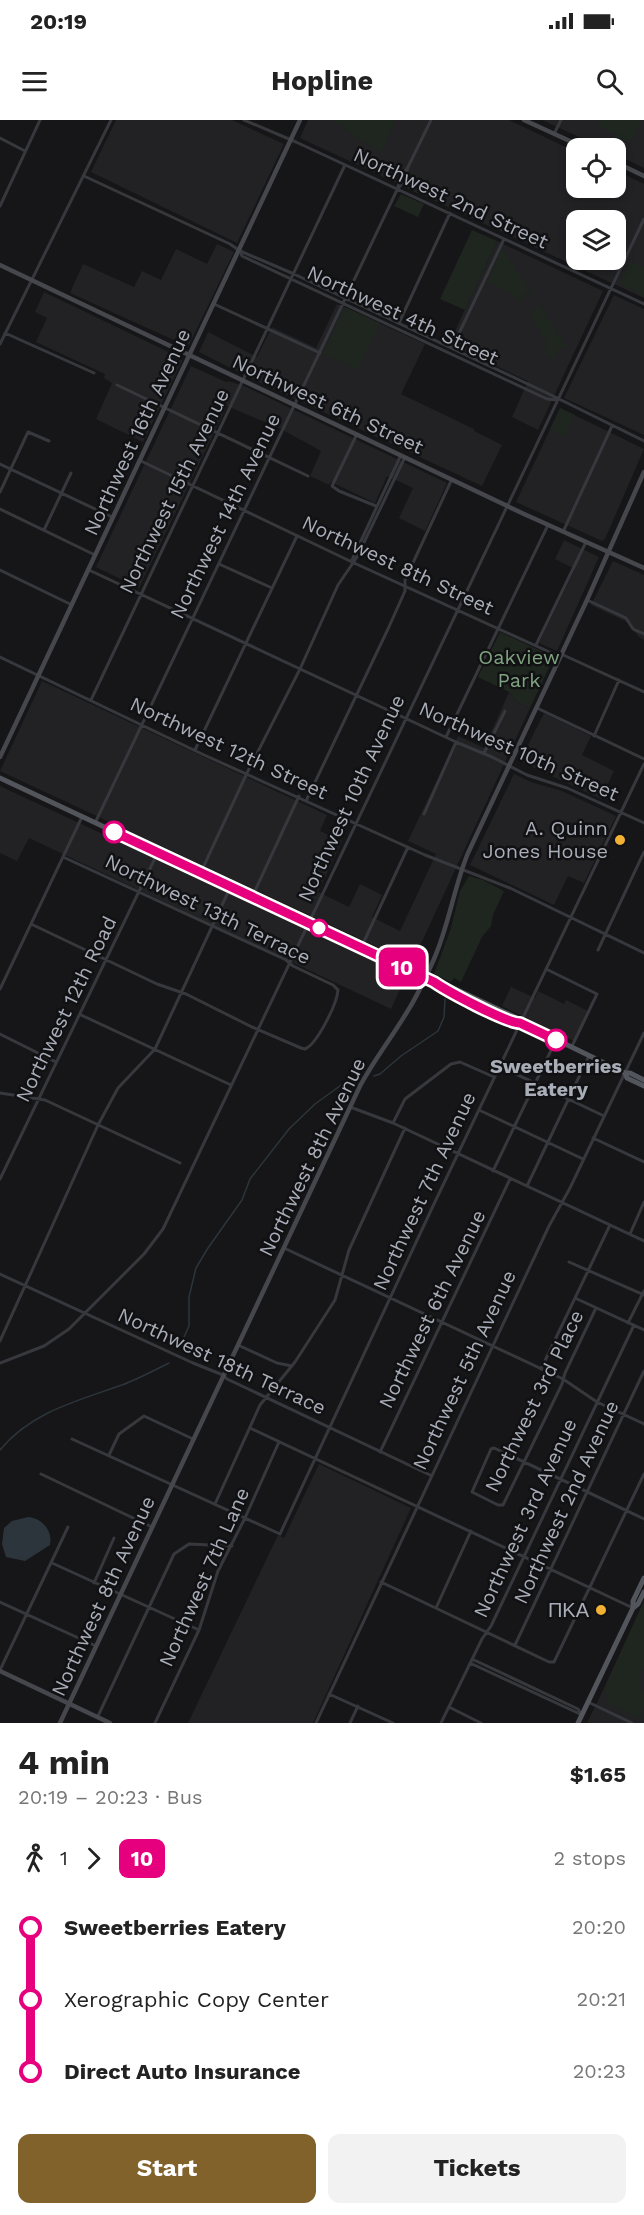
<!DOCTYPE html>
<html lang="en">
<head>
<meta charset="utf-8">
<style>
  :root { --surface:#fff; --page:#f2f2f2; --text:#222; --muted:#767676; --accent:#80622a }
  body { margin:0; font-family:"Work Sans",sans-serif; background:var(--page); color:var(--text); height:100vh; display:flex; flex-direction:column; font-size:22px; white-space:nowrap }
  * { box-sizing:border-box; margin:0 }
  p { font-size:20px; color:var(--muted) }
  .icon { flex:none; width:33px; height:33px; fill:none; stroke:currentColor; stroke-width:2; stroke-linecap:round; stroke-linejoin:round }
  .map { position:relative; height:1603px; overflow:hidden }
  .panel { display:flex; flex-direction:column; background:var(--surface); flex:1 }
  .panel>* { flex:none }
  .badge { padding:0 12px; border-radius:9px; font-size:21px; line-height:39px }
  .controls { position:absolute; left:566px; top:18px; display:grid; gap:12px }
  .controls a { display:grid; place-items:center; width:60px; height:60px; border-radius:12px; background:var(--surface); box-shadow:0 3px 9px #0003; font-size:30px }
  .map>.badge { position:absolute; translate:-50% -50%; box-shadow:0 0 0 3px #fff }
  .legs { display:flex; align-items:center; gap:9px; height:66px; padding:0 18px; font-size:20px }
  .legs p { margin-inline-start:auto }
  .headline { display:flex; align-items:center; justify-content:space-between; height:102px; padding:0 18px }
  h1 { font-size:33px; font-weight:700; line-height:45px }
  .primary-button { display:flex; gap:12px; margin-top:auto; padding:12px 18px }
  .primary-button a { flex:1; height:69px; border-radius:12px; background:var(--accent); color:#fff; font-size:24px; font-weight:700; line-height:69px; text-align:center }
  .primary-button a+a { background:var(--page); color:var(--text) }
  ul { padding:0 18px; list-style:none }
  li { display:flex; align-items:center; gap:21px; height:72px; font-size:22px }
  li i { display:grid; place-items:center; width:9px; height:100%; margin:0 8px; background:currentColor }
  li i::after { content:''; width:15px; height:15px; margin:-8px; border:4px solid; border-radius:50%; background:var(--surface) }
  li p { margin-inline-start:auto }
  li:first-child i { background:linear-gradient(#0000 50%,currentColor 0) }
  li:last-child i { background:linear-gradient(currentColor 50%,#0000 0) }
  .status { display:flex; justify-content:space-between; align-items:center; height:42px; padding:0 30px; background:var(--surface); direction:ltr }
  .status svg { height:16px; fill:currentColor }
  header { display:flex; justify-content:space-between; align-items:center; height:78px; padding:0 18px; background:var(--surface); font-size:27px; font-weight:700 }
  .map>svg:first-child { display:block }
  .built { fill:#222225; fill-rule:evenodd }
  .green { fill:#1e261f }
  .water { fill:#2c353c }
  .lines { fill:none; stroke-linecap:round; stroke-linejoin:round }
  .stream { stroke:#2c353c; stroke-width:1.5 }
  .street { stroke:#37383d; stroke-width:3 }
  .secondary { stroke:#45474d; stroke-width:4.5 }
  .primary { stroke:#53555c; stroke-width:5 }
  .line-1-casing { stroke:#fff; stroke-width:14 }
  .line-1 { stroke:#e6007e; stroke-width:9 }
  .stop-1-dot { fill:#fff; stroke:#e6007e; stroke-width:3 }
  .poi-dot { fill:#f2b134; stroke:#111113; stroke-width:2 }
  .labels { text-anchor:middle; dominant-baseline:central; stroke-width:5; stroke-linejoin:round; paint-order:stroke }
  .street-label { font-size:20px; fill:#a8adb8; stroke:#111113 }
  .park-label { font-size:20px; fill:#7fa381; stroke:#111113 }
  .poi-label { font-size:20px; fill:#a8adb8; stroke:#111113; text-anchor:end }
  .stop-label { font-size:20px; font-weight:bold; fill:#a8adb8; stroke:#111113 }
</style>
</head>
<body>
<div class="status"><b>20:19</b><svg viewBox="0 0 49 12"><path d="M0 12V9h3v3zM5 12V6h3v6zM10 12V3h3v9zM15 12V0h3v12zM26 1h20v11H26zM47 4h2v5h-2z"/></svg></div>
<header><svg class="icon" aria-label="menu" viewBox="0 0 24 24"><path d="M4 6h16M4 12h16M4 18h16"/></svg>Hopline<svg class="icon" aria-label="search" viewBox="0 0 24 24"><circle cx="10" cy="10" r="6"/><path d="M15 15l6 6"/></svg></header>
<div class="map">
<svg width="644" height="1603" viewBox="0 0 644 1603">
  <rect width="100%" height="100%" fill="#161618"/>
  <!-- built -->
  <path class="built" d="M116,0H232L284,24L237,123L91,52Z
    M308,0H509L576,32V68H615V50L644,64V178L300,18ZM576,100H615V140H576Z
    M542,0H644V48L615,34V28H603Z
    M497,121L603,171L538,310L512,297L528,261L449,224Z
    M217,124L234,132L189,225L187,226L70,173L83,144L134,167L142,151L161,160L176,129L207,144Z
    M44,172L181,238L182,241L143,322L96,299L112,263L104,258L105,254L36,222L47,198L35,192Z
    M614,175L644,189V315L564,278Z
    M337,184L425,224L401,274L474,309V311L502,325L482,366L248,257L199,232L208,212L257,237L272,207L316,228Z
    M191,246L226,262L228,261L244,266L447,363L425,411L399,398L413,368L387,356L375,383L331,362L329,365L310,356L321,331L279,308L227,286L139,468L96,447Z
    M560,288L644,329L605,419L602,421L516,382Z
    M564,420L599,437L557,531L539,523L575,449L555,439Z
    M613,441L644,455V520L639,517L627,502L591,485Z
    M42,561L327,695L320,711L342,721L318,772L349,787L360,764L382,775L372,797L400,811L436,734L408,721L458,616L484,628L509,572L518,583L530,588L412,843L0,651Z
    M544,593L591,616L582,635L614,651L601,679L520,641Z
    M514,654L531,662L562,671L616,696L584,763L568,756L554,785L470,745Z
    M0,666L406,856L391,889L29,718L17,741L0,733Z
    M511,867L535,878L538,871L564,884L566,880L590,892L576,922L502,886Z
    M319,1344L411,1388L313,1603H188L278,1415L284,1418Z
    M644,1481V1603H587L604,1568Z"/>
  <!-- green -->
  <path class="green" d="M335,0H396L381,32L360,20Z
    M599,0H643L629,23L597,5Z
    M412,51L432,62L424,76L404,67Z
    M401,74L424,84L418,97L394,86Z
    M472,110L497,121L465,190L440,179Z
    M502,128L533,175L526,171L520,183L510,173L488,161Z
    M630,142L644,147V176L619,163Z
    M538,183L569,230L561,227L555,238L543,233L547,223L531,197Z
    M345,187L380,203L358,250L323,234Z
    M560,288L575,295L565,316L550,309Z
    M500,512L554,537L530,588L518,583L509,572L478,557Z
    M469,756L483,760L504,771L493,795L491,806L482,817L461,862L454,858L451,862L434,854L451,808L460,771Z
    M644,1481V1548L640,1556L641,1570L644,1571V1588L641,1599L609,1584L608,1577L604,1569Z"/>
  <!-- water -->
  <path class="water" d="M28,1397C42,1398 53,1411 50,1425L25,1441L6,1437L2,1424L4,1408L12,1401Z"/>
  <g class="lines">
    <!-- stream -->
    <path class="stream" d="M374,956L380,954L401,936L438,911L444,897L445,879
      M179,1228L189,1206V1177L196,1148L208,1128L242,1080L250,1059L289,1009L315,984L344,963L353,961
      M0,1330C31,1292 77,1281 122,1265C138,1259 153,1251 169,1243"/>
    <!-- street -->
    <path class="street" d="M244,0L296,22L644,184
      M554,14L561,0
      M0,18L25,31
      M84,56L230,124L240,131L242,136L547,279L557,280
      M398,69L404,60L408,47
      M0,86L40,0
      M240,131L294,154L549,274L644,321
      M214,184L320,233
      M399,203L450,93
      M5,213L94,253
      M0,224L111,0
      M452,228L504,119
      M117,265L308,356
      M357,314L332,366L339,371L376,386
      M141,341L352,442L556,535L561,534L644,572
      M0,344L112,397
      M0,372L28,312L49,321
      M0,389L95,435
      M44,410L71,353
      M563,412L612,306
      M352,440L401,335
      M219,444L272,468
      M0,450L72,485
      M89,450L456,622L492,637L527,655L567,668L644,703
      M587,480L626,498L633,509L644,514
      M536,525L586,422
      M0,537L202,634L425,735L510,768L644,833
      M91,580L345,45
      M537,588L644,639
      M594,616L619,560
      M446,617L548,405
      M195,630L297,416
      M484,633L505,591
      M307,679L388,509L405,471V460L452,359
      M424,694L456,622
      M95,703C196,492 296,281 397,70L401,57L408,47L431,0
      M201,752L247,653L300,549L338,465L357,437L405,337
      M253,775L299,676
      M31,804L157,864L186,874L252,907L301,928L305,929C317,924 337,884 338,870L333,865L293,846L286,840L63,737
      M361,828L408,727
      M598,830L644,732
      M546,849L597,874L572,926
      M0,869L82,697
      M81,895L231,965
      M0,914L56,942
      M499,946L604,996
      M0,973L45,980L180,1043
      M350,987L393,1003L644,1121
      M479,990L583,1039
      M393,1003L405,979L451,944L460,942L494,957
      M593,1018L644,1042
      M493,1051L556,920
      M0,1059L158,732
      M527,1066L589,936
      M630,1114L644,1082
      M284,1128L563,1259L597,1282L644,1304
      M569,1142L644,1175
      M0,1154L193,1243L223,1255L227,1259L430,1355
      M575,1178L644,1210
      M596,1188L565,1253L562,1264L503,1385H498L472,1372L491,1329L494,1328C544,1351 594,1375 644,1399
      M628,1203L644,1171
      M0,1221L98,1005L118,968L155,929L230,768
      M238,1225L277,1243L292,1246
      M0,1243L44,1226L69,1209L144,1134L163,1109L644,99
      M541,1249L610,1105
      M250,1308L633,1488
      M72,1319L280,1414L433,1086L644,644
      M380,1332L510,1059
      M109,1335L119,1314L144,1296L193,1319
      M41,1354L152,1407
      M215,1384L260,1285L295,1242L335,1180L349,1130L405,1008
      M52,1443L199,1510
      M381,1462L549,1542H554L644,1354
      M94,1463L114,1418
      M0,1482L96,1526
      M436,1488L471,1411
      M515,1525L644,1251
      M472,1539L578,1589L582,1595
      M470,1543L580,1594
      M0,1550L68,1407
      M329,1574L393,1603
      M588,1582L632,1603
      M449,1587L481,1603
      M98,1596L174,1434L189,1424L232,1426
      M155,1603L199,1510L218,1451L245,1398L279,1322
      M316,1603L549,1106L570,1068L644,913
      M350,1603L358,1586
      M441,1603L482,1519L491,1506L634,1205"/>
    <!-- secondary -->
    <path class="secondary" d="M524,0L585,28
      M615,42L644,56
      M0,145L524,394L644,448
      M0,637L300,0
      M0,1551L110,1603
      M60,1603L360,966C374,940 392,917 407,892C418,875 426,857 434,839C449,805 454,767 468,733L587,480L644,352"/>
    <!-- primary -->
    <path class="primary" d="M0,658L434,862L449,866L517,898L520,902
      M438,864L515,903L520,902L625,953H630L644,960
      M625,953L627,958L644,966
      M633,1488L638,1484L644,1472
      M578,1603L633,1488V1481L644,1458"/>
  </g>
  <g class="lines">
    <defs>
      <path id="line-1" d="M114,712L434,862C447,871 506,903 520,903L556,920"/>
    </defs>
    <!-- line-1 casing -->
    <use href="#line-1" class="line-1-casing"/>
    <!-- line-1 -->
    <use href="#line-1" class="line-1"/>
  </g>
  <!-- markers -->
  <g class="stop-1-dot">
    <circle cx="114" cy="712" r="10"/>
    <circle cx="319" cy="808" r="8"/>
    <circle cx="556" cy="920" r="10"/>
  </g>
  <g class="poi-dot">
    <circle cx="620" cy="720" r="6"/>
    <circle cx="601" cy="1490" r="6"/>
  </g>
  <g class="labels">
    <!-- street labels -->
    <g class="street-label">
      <text transform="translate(451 78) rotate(25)">Northwest 2nd Street</text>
      <text transform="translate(403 195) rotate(25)">Northwest 4th Street</text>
      <text transform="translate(328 284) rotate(25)">Northwest 6th Street</text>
      <text transform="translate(137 312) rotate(-65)">Northwest 16th Avenue</text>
      <text transform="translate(174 371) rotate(-64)">Northwest 15th Avenue</text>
      <text transform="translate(225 396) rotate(-64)">Northwest 14th Avenue</text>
      <text transform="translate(398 445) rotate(25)">Northwest 8th Street</text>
      <text transform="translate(229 628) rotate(25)">Northwest 12th Street</text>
      <text transform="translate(519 631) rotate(24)">Northwest 10th Street</text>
      <text transform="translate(351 678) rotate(-65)">Northwest 10th Avenue</text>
      <text transform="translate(208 789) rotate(26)">Northwest 13th Terrace</text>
      <text transform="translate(66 889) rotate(-64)">Northwest 12th Road</text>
      <text transform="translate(312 1037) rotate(-64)">Northwest 8th Avenue</text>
      <text transform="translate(424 1071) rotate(-65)">Northwest 7th Avenue</text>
      <text transform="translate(432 1189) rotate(-64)">Northwest 6th Avenue</text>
      <text transform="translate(222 1241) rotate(25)">Northwest 18th Terrace</text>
      <text transform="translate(464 1250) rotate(-65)">Northwest 5th Avenue</text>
      <text transform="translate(534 1281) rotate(-64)">Northwest 3rd Place</text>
      <text transform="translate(566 1382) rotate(-65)">Northwest 2nd Avenue</text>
      <text transform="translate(525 1398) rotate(-65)">Northwest 3rd Avenue</text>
      <text transform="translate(204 1457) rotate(-66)">Northwest 7th Lane</text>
      <text transform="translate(103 1476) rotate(-65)">Northwest 8th Avenue</text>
    </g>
    <!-- park labels -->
    <g class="park-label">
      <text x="519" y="537">Oakview<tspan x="519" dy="23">Park</tspan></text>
    </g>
    <!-- poi labels -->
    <g class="poi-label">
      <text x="608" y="708">A. Quinn<tspan x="608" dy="23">Jones House</tspan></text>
      <text x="589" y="1490">ΠΚΑ</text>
    </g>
    <!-- stop labels -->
    <g class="stop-label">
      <text x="556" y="946">Sweetberries<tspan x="556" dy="23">Eatery</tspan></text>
    </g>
  </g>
</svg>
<div class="controls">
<a><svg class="icon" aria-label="locate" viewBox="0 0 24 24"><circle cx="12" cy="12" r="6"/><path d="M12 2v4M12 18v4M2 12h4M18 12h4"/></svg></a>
<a><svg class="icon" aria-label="layers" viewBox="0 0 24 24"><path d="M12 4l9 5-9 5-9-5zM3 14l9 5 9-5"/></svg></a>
</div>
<b class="badge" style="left:402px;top:847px;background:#e6007e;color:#fff">10</b>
</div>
<section class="panel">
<div class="headline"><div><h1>4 min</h1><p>20:19 – 20:23 · Bus</p></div><b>$1.65</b></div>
<div class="legs"><svg class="icon" aria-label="walk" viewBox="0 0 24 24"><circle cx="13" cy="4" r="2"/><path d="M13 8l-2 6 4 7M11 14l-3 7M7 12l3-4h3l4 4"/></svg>1<svg class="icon" aria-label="forward" viewBox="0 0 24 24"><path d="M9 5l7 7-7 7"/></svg><b class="badge" style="background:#e6007e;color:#fff">10</b><p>2 stops</p></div>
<ul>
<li><i style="color:#e6007e"></i><b>Sweetberries Eatery</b><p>20:20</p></li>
<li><i style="color:#e6007e"></i><span>Xerographic Copy Center</span><p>20:21</p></li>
<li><i style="color:#e6007e"></i><b>Direct Auto Insurance</b><p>20:23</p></li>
</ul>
<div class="primary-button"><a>Start</a><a>Tickets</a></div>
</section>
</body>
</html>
